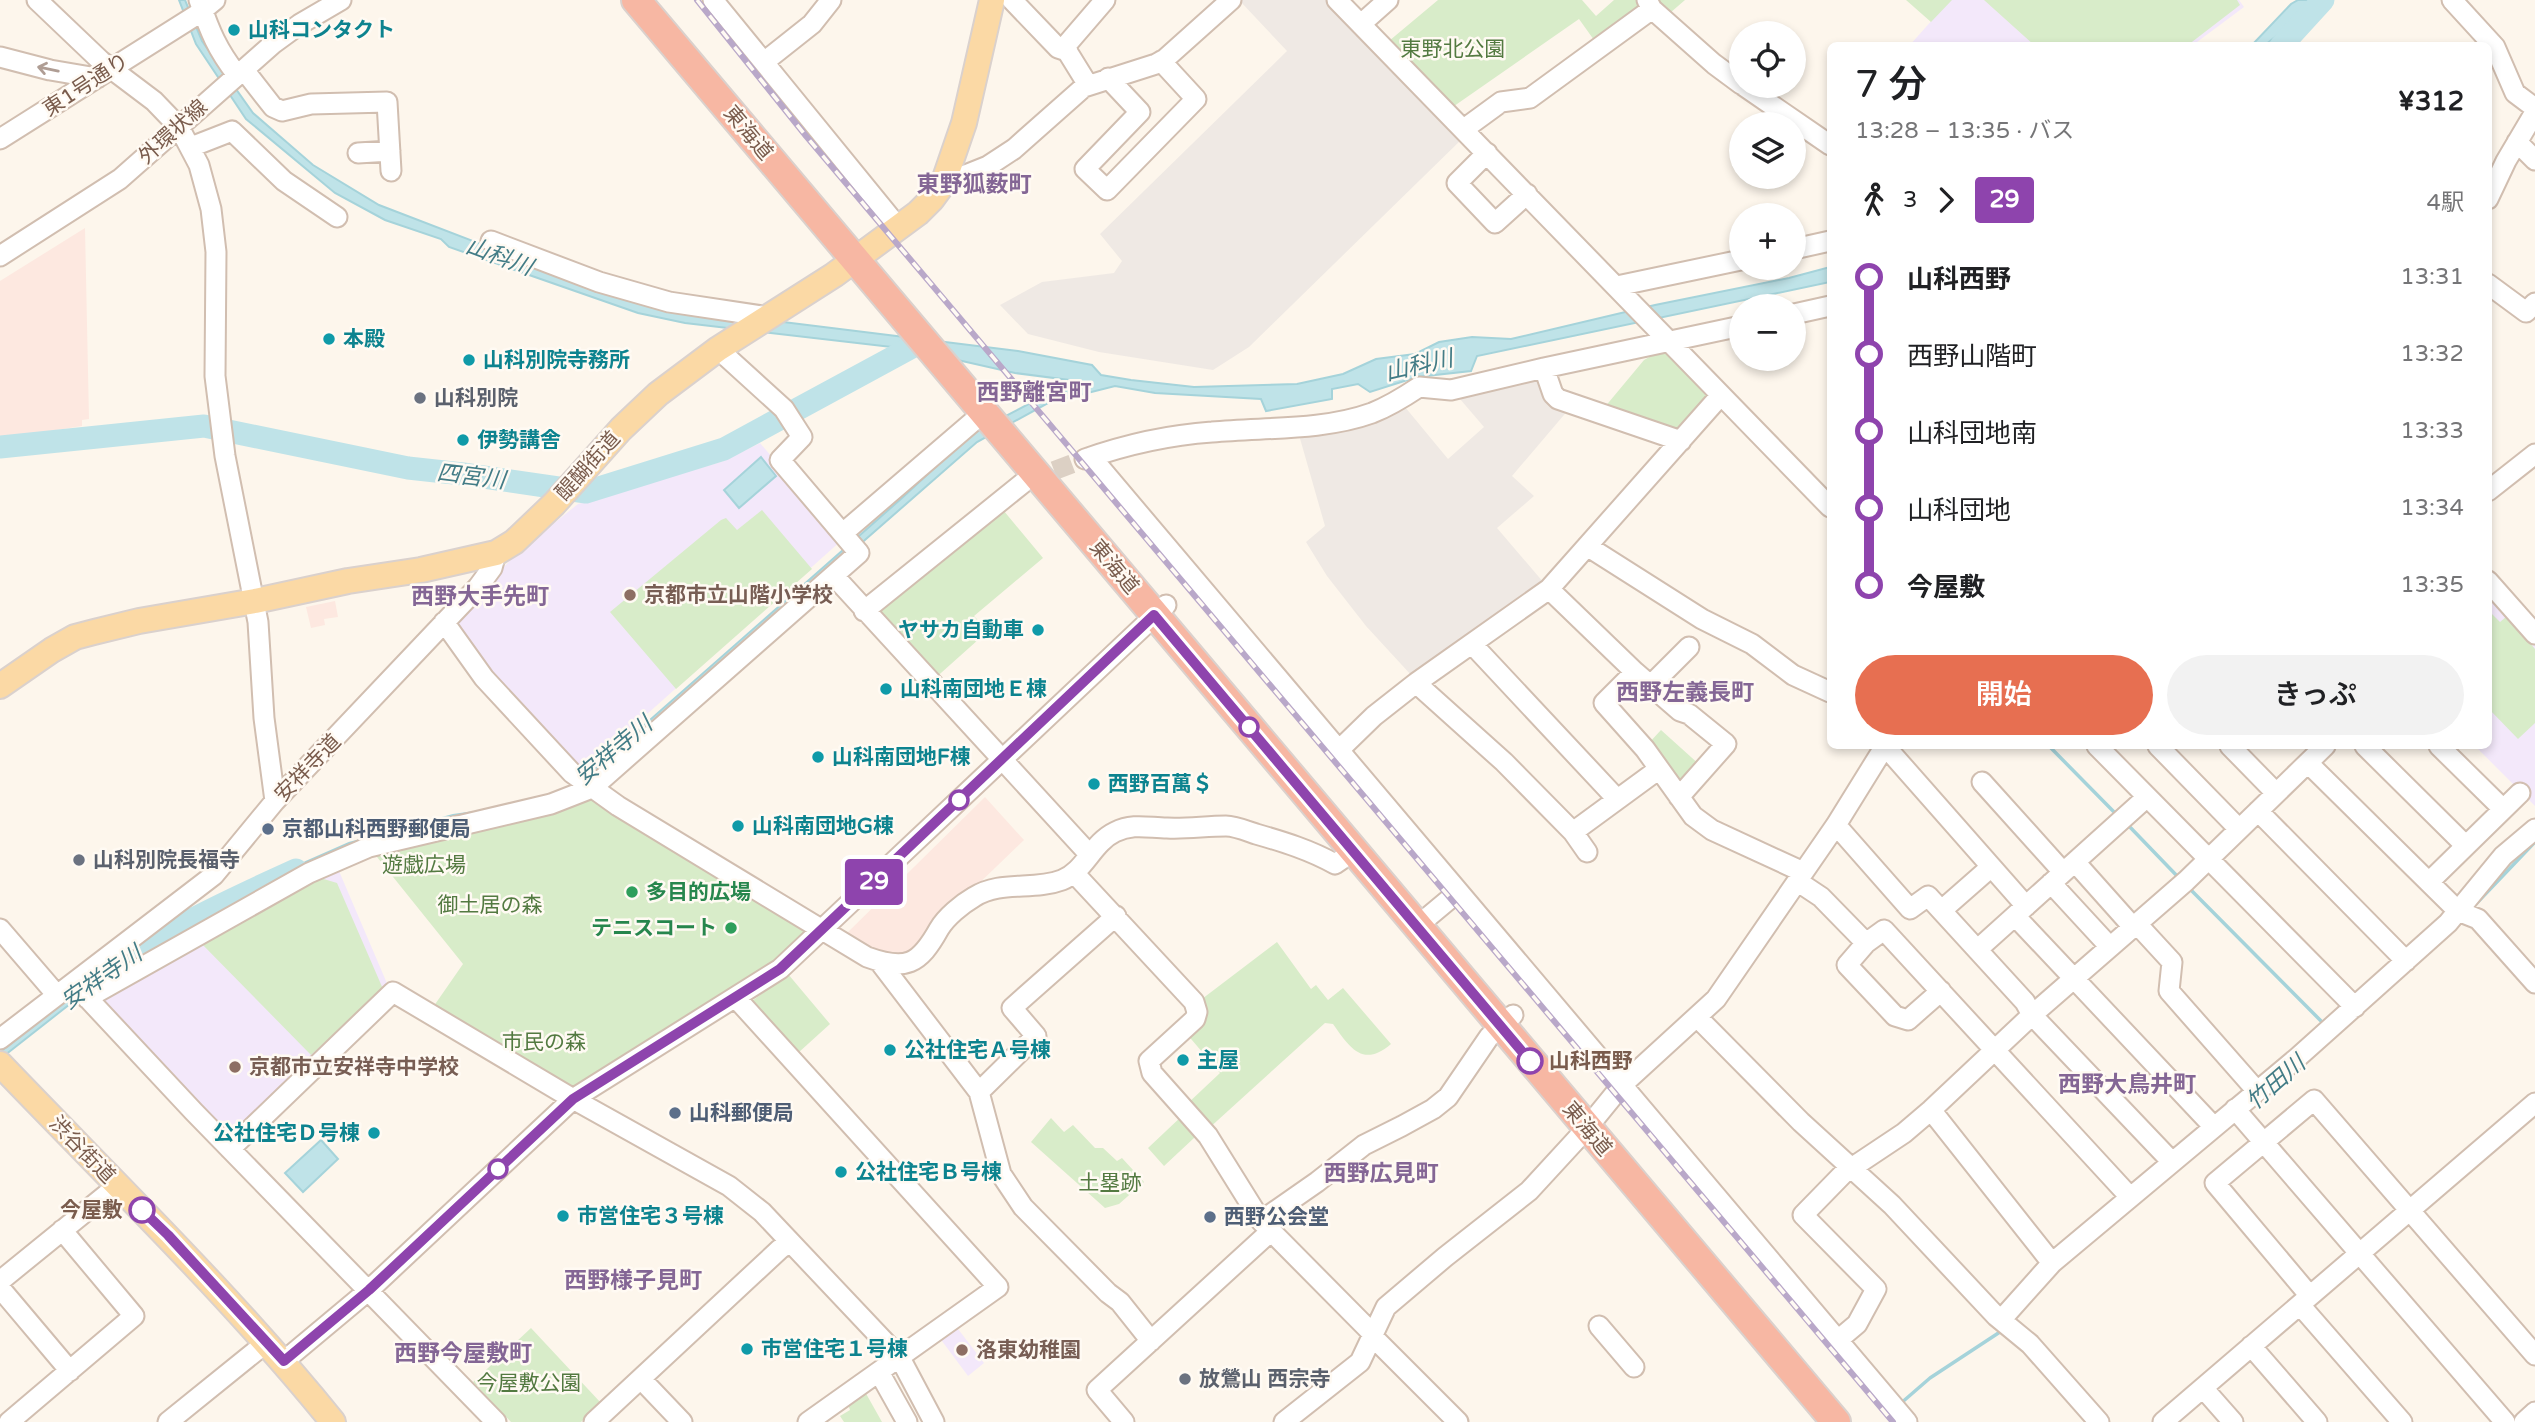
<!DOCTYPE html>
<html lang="ja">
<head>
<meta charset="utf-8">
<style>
  :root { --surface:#fff; --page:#f2f2f2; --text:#202124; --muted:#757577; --accent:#e76f51 }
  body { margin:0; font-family:"Varela Round","Noto Sans JP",sans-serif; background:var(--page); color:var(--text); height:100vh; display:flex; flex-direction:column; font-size:26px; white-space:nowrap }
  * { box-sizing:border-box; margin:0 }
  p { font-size:23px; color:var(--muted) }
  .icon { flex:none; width:38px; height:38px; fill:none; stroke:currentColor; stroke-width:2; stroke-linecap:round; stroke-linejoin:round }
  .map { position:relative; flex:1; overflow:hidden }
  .details { position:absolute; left:1827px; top:42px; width:665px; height:707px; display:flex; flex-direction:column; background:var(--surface); border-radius:10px; box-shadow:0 4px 10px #0003 }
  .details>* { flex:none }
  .badge { padding:0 14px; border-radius:5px; font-size:24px; line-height:46px }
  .fabs { position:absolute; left:1729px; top:21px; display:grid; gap:14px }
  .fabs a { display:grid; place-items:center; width:77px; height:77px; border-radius:50%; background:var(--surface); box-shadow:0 4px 10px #0003; font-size:35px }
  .map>.badge { position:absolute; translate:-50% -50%; box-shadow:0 0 0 4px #fff }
  .legs { display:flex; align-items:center; gap:10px; height:77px; padding:0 28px; font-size:23px }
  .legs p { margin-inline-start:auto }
  .headline { display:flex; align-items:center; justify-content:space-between; height:119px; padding:0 28px }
  h1 { font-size:38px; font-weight:600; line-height:52px }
  .button { display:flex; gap:14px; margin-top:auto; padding:14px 28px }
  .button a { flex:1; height:80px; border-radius:42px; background:var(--accent); color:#fff; font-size:28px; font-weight:600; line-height:80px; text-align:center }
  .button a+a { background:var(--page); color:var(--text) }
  ul { padding:0 28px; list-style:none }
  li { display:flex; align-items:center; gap:24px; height:77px; font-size:26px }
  li i { display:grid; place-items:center; width:10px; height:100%; margin:0 9px; background:currentColor }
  li i::after { content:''; width:18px; height:18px; margin:-9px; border:5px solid; border-radius:50%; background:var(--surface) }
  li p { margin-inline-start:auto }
  li:first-child i { background:linear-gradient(#0000 50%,currentColor 0) }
  li:last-child i { background:linear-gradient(currentColor 50%,#0000 0) }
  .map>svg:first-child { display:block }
  .commercial { fill:#fde8e0 }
  .industrial { fill:#efe9e4 }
  .education { fill:#f3e8fa }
  .green { fill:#d8ecc9 }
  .water { fill:#bfe3e8; stroke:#a5d3da; stroke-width:2 }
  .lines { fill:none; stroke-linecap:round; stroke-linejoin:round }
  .stream { stroke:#a5d3da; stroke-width:3.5 }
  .river { stroke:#bfe3e8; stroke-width:23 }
  .minor-tunnel { stroke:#dcd0c4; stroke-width:19; stroke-dasharray:19 10; stroke-linecap:butt }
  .minor-casing { stroke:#d1beb0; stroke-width:23 }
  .major-casing { stroke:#dad1cd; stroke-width:28 }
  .highway-casing { stroke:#dad1cd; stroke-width:32 }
  .minor { stroke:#fff; stroke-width:19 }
  .major { stroke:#fbd9a5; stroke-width:24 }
  .highway { stroke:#f7b7a3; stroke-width:28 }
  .rail-casing { stroke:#b9a8c9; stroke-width:6 }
  .rail { stroke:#fffaf3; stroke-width:3.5; stroke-dasharray:10; stroke-linecap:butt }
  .oneway { stroke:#af9d94 }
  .line-1-casing { stroke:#fff; stroke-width:16 }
  .line-1 { stroke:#8e44ad; stroke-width:10 }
  .culture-dot { fill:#0f9aa8; stroke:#fffaf3; stroke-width:2.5 }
  .worship-dot { fill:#6b7280; stroke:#fffaf3; stroke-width:2.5 }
  .education-dot { fill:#8d6e63; stroke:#fffaf3; stroke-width:2.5 }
  .stop-1-dot { fill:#fff; stroke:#8e44ad; stroke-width:3.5 }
  .service-dot { fill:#5c6f8a; stroke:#fffaf3; stroke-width:2.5 }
  .leisure-dot { fill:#2e9e5b; stroke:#fffaf3; stroke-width:2.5 }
  .labels { text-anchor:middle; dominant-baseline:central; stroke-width:5; stroke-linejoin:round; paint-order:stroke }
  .culture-label { font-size:21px; font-weight:bold; fill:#0d838f; stroke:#fffaf3; text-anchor:start }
  .park-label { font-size:21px; fill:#537a41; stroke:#fffaf3 }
  .street-label { font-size:21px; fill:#7a5c4d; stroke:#fffaf3 }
  .worship-label { font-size:21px; font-weight:bold; fill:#5b616d; stroke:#fffaf3; text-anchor:start }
  .education-label { font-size:21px; font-weight:bold; fill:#785e54; stroke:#fffaf3; text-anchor:start }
  .service-label { font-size:21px; font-weight:bold; fill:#4e5e75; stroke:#fffaf3; text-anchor:start }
  .leisure-label { font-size:21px; font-weight:bold; fill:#27864d; stroke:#fffaf3; text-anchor:start }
  .stop-label { font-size:21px; font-weight:bold; fill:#7a5c4d; stroke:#fffaf3; text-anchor:start }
  .neighbourhood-label { font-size:23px; font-weight:bold; fill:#846695; stroke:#fffaf3 }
  .water-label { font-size:23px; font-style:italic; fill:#437c86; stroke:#fffaf3 }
</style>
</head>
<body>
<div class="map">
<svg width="2535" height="1422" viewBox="0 0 2535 1422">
  <rect width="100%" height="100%" fill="#fdf6ec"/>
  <!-- commercial -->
  <path class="commercial" d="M85,228L89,419L82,420V426L0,439V281Z
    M335,601L338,617L324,619L325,625L311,628L306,607Z
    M985,797L1024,840L968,894L913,955L882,957L845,935Z"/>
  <!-- industrial -->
  <path class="industrial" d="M1239,0H1329L1463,138L1249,347L1213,370L1099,352L1028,334L1000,305L1042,282L1114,273L1122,261L1100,234L1287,51Z
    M1543,375L1569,409L1512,476L1534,496L1497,528L1544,583L1412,676L1366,626L1327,576L1306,542L1325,526L1297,428L1405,407L1448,459L1484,427L1454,392Z"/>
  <!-- education -->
  <path class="education" d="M1950,0H2239L2244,7L2193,45L1909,46Z
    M760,443L842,540L581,773L494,679L453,621L517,553L578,504L724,461Z
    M2489,590L2535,644V806L2475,746H2488Z
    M336,864L389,988L231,1135L97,999Z
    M955,1325L984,1363L968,1376L939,1337Z"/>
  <!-- green -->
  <path class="green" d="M1438,0H1582L1596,16L1614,0H1685L1663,19L1652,9L1599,47L1579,19L1447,111L1383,46Z
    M1906,0H1952L1931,22Z
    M1984,0H2237L2240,5L2188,45L2035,46Z
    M1662,350L1707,391L1708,400L1674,436L1604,408L1644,360Z
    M999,505L1043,558L974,616L988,631L932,681L870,612Z
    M762,510L812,569L676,689L610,612L721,520L726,518L737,530Z
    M2488,610L2500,622L2507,616L2535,649V723L2518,739L2489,709Z
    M1661,730L1701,766L1685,784H1675L1648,744Z
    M592,788L824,929L573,1099L429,1013L463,964L369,847Z
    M317,877L337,883L383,989L311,1055L198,940Z
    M1277,942L1311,989L1316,985L1328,1000L1343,988L1391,1044C1363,1068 1350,1048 1333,1024L1325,1023L1207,1130L1186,1105L1220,1073L1186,1033L1198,1002Z
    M788,974L830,1024L798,1053L752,1001Z
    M1183,1115L1196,1130L1194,1138L1164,1166L1148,1148Z
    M1051,1118L1064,1132L1073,1125L1095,1148H1103L1117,1161L1122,1158L1144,1182L1119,1204L1105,1208L1031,1142Z
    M531,1328L601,1403L581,1422H511L473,1382Z
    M864,1390L882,1422H844L840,1416L850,1410L848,1404Z"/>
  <!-- water -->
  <path class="water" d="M179,0H185L202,41L253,113L313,165L379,205L593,287L775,321L1018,351L1092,365L1101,375L1131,380L1194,387L1297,384L1343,374L1376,359L1415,354L1439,342L1472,337L1511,339L1655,305L1789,278L1830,267V282L1477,356L1471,371L1417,377L1370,392L1358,384L1332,389V399L1266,411L1261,399L1155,393L1115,386L1048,403L977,442L580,789L366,845L117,971L70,1004L0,1059V1052L98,975L199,922L306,862L349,843L453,815L510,807L575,786L902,498L971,434L1042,397L1080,387L1077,381L1015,373L909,349L685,323L638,313L449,247L441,239L385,220L335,193L246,119L196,44Z
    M2298,0H2322L2265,45H2252L2291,4Z
    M761,457L776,476L739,508L724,490Z
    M321,1140L338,1159L303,1192L285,1173Z"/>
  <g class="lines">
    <!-- stream -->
    <path class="stream" d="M2049,746L2116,814
      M2127,824L2180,879
      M2188,887L2325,1025
      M2473,907L2535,842
      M1900,1404L1930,1378L2003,1330"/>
    <!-- river -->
    <path class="river" d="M2281,46L2323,0
      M0,447L204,426L408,468L463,474L586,492L724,449L914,346
      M85,988C147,938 223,903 296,870"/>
    <!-- minor-tunnel -->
    <path class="minor-tunnel" d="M1027,481L1085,459"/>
    <defs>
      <path id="minor" d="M37,0L101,61L154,101L179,127L199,165L211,209L216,252L215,376L225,456L258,622L264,718L275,801
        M199,0C210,32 217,49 237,75
        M713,0L898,227
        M1012,0L1058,48L1067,51
        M1337,0L1830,507
        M1647,0L1652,9L1714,64L1741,84
        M2452,0L2495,47L2515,93L2535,108
        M1361,24L1388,0
        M0,57L50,70L97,78
        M764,62L812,24L831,0
        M244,70L273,107L282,111L311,104L387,102L391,171
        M1108,78L1140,112L1085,169L1107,190L1196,99L1161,61
        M1088,85L1067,51L1068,43L1105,0
        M1744,86L1830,145
        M1464,129L1501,102L1530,98L1652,9
        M0,139L198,14L215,0
        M2517,142L2535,160
        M191,147L232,131L284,181L337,217
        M358,153L390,151
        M1487,153L1457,183L1495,223L1527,194
        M943,184L988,166L1014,149L1084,87L1156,64L1165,59L1231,0
        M2488,199L2506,161L2535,112
        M491,241L599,282L669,302L769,317
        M1794,249L1830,241
        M0,256L120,179L274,43L300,24L341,0
        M2488,284L2526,312L2535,303
        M1617,286L1741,260
        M1794,314L1830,306
        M1544,368L1553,394L1558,399L1681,441
        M1091,457L1907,1422
        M1085,459C1125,445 1169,435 1212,432C1264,427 1322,431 1372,413C1390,406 1404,397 1419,387L1451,390L1544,368L1741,326
        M2488,491L2535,454
        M843,533L976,419
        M1587,546L1702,619L1752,644L1793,675L1830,692
        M834,576L1089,854
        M2488,581L2535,634
        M1549,589L1635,672
        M864,611L1023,483
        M444,622L484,678L572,773L618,806L867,957C906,971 919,965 939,929C946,917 962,904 974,897C1001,880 1033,891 1062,880C1085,871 1092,843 1115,832C1133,823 1149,828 1167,828C1187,829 1206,826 1226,826C1235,826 1247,831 1256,834C1284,842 1310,850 1335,864L1354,851
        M1472,644L1617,799
        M1416,683L1504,762L1573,832L1659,769
        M1651,685L1689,647
        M1885,746L2026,906
        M2097,746L2355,1007
        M2158,746L2239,829
        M2230,746L2276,793
        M2365,746L2465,845
        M2439,746L2503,809
        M1338,751L1374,716L1416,683L1549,589L1721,395
        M2308,763L2458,911L2478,919L2535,983
        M1982,782L2063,872
        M1679,797L1726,744L1689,714L1680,711L1635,672L1604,703L1645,749L1693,816L1712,830L1803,872
        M2258,811L2406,961
        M1836,825L1910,909L1928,896L2025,1002L2032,1015L2172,1162
        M1573,832L1587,852
        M2075,862L2133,927
        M1075,874L1194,1002L1197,1012L1195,1019L1149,1061L1152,1073L1208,1136L1261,1221L1373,1334
        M1797,881L1821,897L1866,943L1884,930L2130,1197
        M2429,882L2520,793
        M2051,883L2110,947
        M1942,910L1991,867
        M2015,916L2214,1127
        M2137,924L2172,962L2169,991L2257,1091
        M1416,927L1458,892
        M0,929L56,994
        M1866,943L1847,965L1895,1016L1908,1020L1941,991
        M1978,949L2147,797
        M879,961L979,1092L1001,1174L1023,1207L1108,1293L1120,1302L1151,1341
        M79,989L194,1112L496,1422
        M87,998L309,873L369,847L551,804L592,788L859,553L780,460L802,437L784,409L718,349
        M736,998L998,1287L808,1422
        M1698,1018L1801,1122L1892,1205L1996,1316L2030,1344L2099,1422
        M0,1039L214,875L275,801L478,587L492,568L496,553
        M979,1092L1036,1036L1012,1008L1116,916
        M2235,1109L2505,1422
        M1931,1110L2052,1263
        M230,1149L393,992L573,1099L729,1186L762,1212L900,1358L934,1422
        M1261,1221L1317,1182L1364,1145L1402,1126L1433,1109L1448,1097L1489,1037L1513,1015
        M0,1281L117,1186
        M0,1288L70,1371
        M2310,1296L2215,1183L2314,1100L2535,1355
        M2300,1305L2402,1422
        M2001,1320L2052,1263L2297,1058L2448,923L2503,856L2535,829
        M1599,1326L1634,1367
        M1373,1337L1458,1422
        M1838,1340L1857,1324L1876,1289L1803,1215L1844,1173L1904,1133L1931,1110L2032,1015L2186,881L2325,746
        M2251,1346L2317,1422
        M284,1361L369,1290L573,1099L780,969L1166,605
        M879,1372L907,1422
        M641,1379L682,1422
        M2203,1388L2233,1422
        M9,1422L134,1316L62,1230
        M168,1422L267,1342
        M594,1422L780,1249L790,1242
        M1124,1422L1097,1390L1271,1231
        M1284,1422L1360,1362L1386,1307L1445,1257L1529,1191L1587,1128L1622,1085L1716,999L1836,825L1885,746
        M2163,1422L2535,1103
        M2524,1422L2535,1412"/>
      <path id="major" d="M0,686L52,650L75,637L94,632L139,621L255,601L348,581L421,570L496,553L514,542L554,504L621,429L658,394L718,349L834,275L918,213L932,199L943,184L964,123L992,0
        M0,1064C113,1182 230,1295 333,1422"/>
      <path id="highway" d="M636,0L1836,1422"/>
    </defs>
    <!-- minor casing -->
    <use href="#minor" class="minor-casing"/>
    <!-- major casing -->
    <use href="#major" class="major-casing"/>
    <!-- highway casing -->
    <use href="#highway" class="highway-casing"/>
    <!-- minor -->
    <use href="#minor" class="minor"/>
    <!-- major -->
    <use href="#major" class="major"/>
    <!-- highway -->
    <use href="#highway" class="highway"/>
    <defs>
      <path id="rail" d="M697,0L806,136L1893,1422"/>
    </defs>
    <!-- rail casing -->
    <use href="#rail" class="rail-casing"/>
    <!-- rail -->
    <use href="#rail" class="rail"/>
  </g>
  <!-- one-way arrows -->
  <defs><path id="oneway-shaft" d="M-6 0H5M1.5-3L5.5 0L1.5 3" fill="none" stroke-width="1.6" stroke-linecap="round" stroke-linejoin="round" transform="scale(1.75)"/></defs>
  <use class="oneway" href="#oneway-shaft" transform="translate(48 69) rotate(-168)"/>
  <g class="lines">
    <defs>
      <path id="line-1" d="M142,1210L168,1235L284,1361L369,1290L573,1099L780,969L1154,615L1530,1061"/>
    </defs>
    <!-- line-1 casing -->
    <use href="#line-1" class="line-1-casing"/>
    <!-- line-1 -->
    <use href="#line-1" class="line-1"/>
  </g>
  <!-- markers -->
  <g class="culture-dot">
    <circle cx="234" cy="30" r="7"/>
    <circle cx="329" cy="339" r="7"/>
    <circle cx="469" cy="360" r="7"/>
    <circle cx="463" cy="440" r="7"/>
    <circle cx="1038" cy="630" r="7"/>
    <circle cx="886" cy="689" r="7"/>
    <circle cx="818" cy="757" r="7"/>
    <circle cx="1094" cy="784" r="7"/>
    <circle cx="738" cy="826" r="7"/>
    <circle cx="890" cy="1050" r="7"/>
    <circle cx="1183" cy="1060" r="7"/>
    <circle cx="374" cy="1133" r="7"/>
    <circle cx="841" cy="1172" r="7"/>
    <circle cx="563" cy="1216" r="7"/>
    <circle cx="747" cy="1349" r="7"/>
  </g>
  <g class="worship-dot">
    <circle cx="420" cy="398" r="7"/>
    <circle cx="79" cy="860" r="7"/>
    <circle cx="1185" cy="1379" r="7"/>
  </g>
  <g class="education-dot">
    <circle cx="630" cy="595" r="7"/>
    <circle cx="235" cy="1067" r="7"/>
    <circle cx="962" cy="1350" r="7"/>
  </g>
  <g class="stop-1-dot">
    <circle cx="1249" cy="727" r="9"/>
    <circle cx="959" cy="800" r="9"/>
    <circle cx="1530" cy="1061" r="12"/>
    <circle cx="498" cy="1169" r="9"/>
    <circle cx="142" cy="1210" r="12"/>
  </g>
  <g class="service-dot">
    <circle cx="268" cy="829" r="7"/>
    <circle cx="675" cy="1113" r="7"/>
    <circle cx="1210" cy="1217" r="7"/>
  </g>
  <g class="leisure-dot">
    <circle cx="632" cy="892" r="7"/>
    <circle cx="731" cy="928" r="7"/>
  </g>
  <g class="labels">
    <!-- culture labels -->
    <g class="culture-label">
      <text x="248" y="30">山科コンタクト</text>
      <text x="343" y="339">本殿</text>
      <text x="483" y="360">山科別院寺務所</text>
      <text x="477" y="440">伊勢講舎</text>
      <text x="1024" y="630" text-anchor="end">ヤサカ自動車</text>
      <text x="900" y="689">山科南団地Ｅ棟</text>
      <text x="832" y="757">山科南団地F棟</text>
      <text x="1108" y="784">西野百萬＄</text>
      <text x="752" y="826">山科南団地G棟</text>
      <text x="904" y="1050">公社住宅Ａ号棟</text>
      <text x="1197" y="1060">主屋</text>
      <text x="360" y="1133" text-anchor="end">公社住宅Ｄ号棟</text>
      <text x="855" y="1172">公社住宅Ｂ号棟</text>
      <text x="577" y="1216">市営住宅３号棟</text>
      <text x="761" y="1349">市営住宅１号棟</text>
    </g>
    <!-- park labels -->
    <g class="park-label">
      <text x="1453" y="49">東野北公園</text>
      <text x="424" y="865">遊戯広場</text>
      <text x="490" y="905">御土居の森</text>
      <text x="544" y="1042">市民の森</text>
      <text x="1110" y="1183">土塁跡</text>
      <text x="529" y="1383">今屋敷公園</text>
    </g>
    <!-- street labels -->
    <g class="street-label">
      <text transform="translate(86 85) rotate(-33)">東1号通り</text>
      <text transform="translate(173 132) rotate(-42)">外環状線</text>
      <text transform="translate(748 133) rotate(50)">東海道</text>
      <text transform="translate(588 466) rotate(-48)">醍醐街道</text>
      <text transform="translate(1114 567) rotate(50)">東海道</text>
      <text transform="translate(308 768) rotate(-46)">安祥寺道</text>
      <text transform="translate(1587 1129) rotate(50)">東海道</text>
      <text transform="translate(82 1150) rotate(46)">渋谷街道</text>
    </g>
    <!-- worship labels -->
    <g class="worship-label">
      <text x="434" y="398">山科別院</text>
      <text x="93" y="860">山科別院長福寺</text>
      <text x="1199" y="1379">放鶯山 西宗寺</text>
    </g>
    <!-- education labels -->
    <g class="education-label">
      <text x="644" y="595">京都市立山階小学校</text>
      <text x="249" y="1067">京都市立安祥寺中学校</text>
      <text x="976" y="1350">洛東幼稚園</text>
    </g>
    <!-- service labels -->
    <g class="service-label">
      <text x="282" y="829">京都山科西野郵便局</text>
      <text x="689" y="1113">山科郵便局</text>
      <text x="1224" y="1217">西野公会堂</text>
    </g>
    <!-- leisure labels -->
    <g class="leisure-label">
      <text x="646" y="892">多目的広場</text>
      <text x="717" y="928" text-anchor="end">テニスコート</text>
    </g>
    <!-- stop labels -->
    <g class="stop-label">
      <text x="1549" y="1061">山科西野</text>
      <text x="123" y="1210" text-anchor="end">今屋敷</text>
    </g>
    <!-- neighbourhood labels -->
    <g class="neighbourhood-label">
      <text x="974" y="185">東野狐薮町</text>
      <text x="1034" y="393">西野離宮町</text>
      <text x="480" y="597">西野大手先町</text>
      <text x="1685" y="693">西野左義長町</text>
      <text x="2127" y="1085">西野大鳥井町</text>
      <text x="1381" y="1174">西野広見町</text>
      <text x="633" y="1281">西野様子見町</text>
      <text x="463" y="1354">西野今屋敷町</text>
    </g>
    <!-- water labels -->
    <g class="water-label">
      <text transform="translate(499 257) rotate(20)">山科川</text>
      <text transform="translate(1419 366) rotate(-13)">山科川</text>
      <text transform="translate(471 477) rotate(7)">四宮川</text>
      <text transform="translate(614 751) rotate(-40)">安祥寺川</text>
      <text transform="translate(102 978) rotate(-35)">安祥寺川</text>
      <text transform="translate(2276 1083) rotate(-41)">竹田川</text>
    </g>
  </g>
</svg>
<div class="fabs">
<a><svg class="icon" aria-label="locate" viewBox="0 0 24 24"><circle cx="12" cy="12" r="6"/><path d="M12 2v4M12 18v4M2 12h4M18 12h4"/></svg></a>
<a><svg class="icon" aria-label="layers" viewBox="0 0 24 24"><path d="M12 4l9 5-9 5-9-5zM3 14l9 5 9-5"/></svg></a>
<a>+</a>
<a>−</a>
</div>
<b class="badge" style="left:874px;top:882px;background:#8e44ad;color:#fff">29</b>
<section class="details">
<div class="headline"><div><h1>7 分</h1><p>13:28 – 13:35 · バス</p></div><b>¥312</b></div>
<div class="legs"><svg class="icon" aria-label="walk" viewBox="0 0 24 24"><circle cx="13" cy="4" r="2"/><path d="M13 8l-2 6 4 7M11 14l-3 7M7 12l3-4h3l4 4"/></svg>3<svg class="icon" aria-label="forward" viewBox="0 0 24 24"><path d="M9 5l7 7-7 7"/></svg><b class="badge" style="background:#8e44ad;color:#fff">29</b><p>4駅</p></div>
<ul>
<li><i style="color:#8e44ad"></i><b>山科西野</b><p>13:31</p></li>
<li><i style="color:#8e44ad"></i><span>西野山階町</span><p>13:32</p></li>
<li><i style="color:#8e44ad"></i><span>山科団地南</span><p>13:33</p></li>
<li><i style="color:#8e44ad"></i><span>山科団地</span><p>13:34</p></li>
<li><i style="color:#8e44ad"></i><b>今屋敷</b><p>13:35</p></li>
</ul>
<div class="button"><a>開始</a><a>きっぷ</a></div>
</section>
</div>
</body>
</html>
